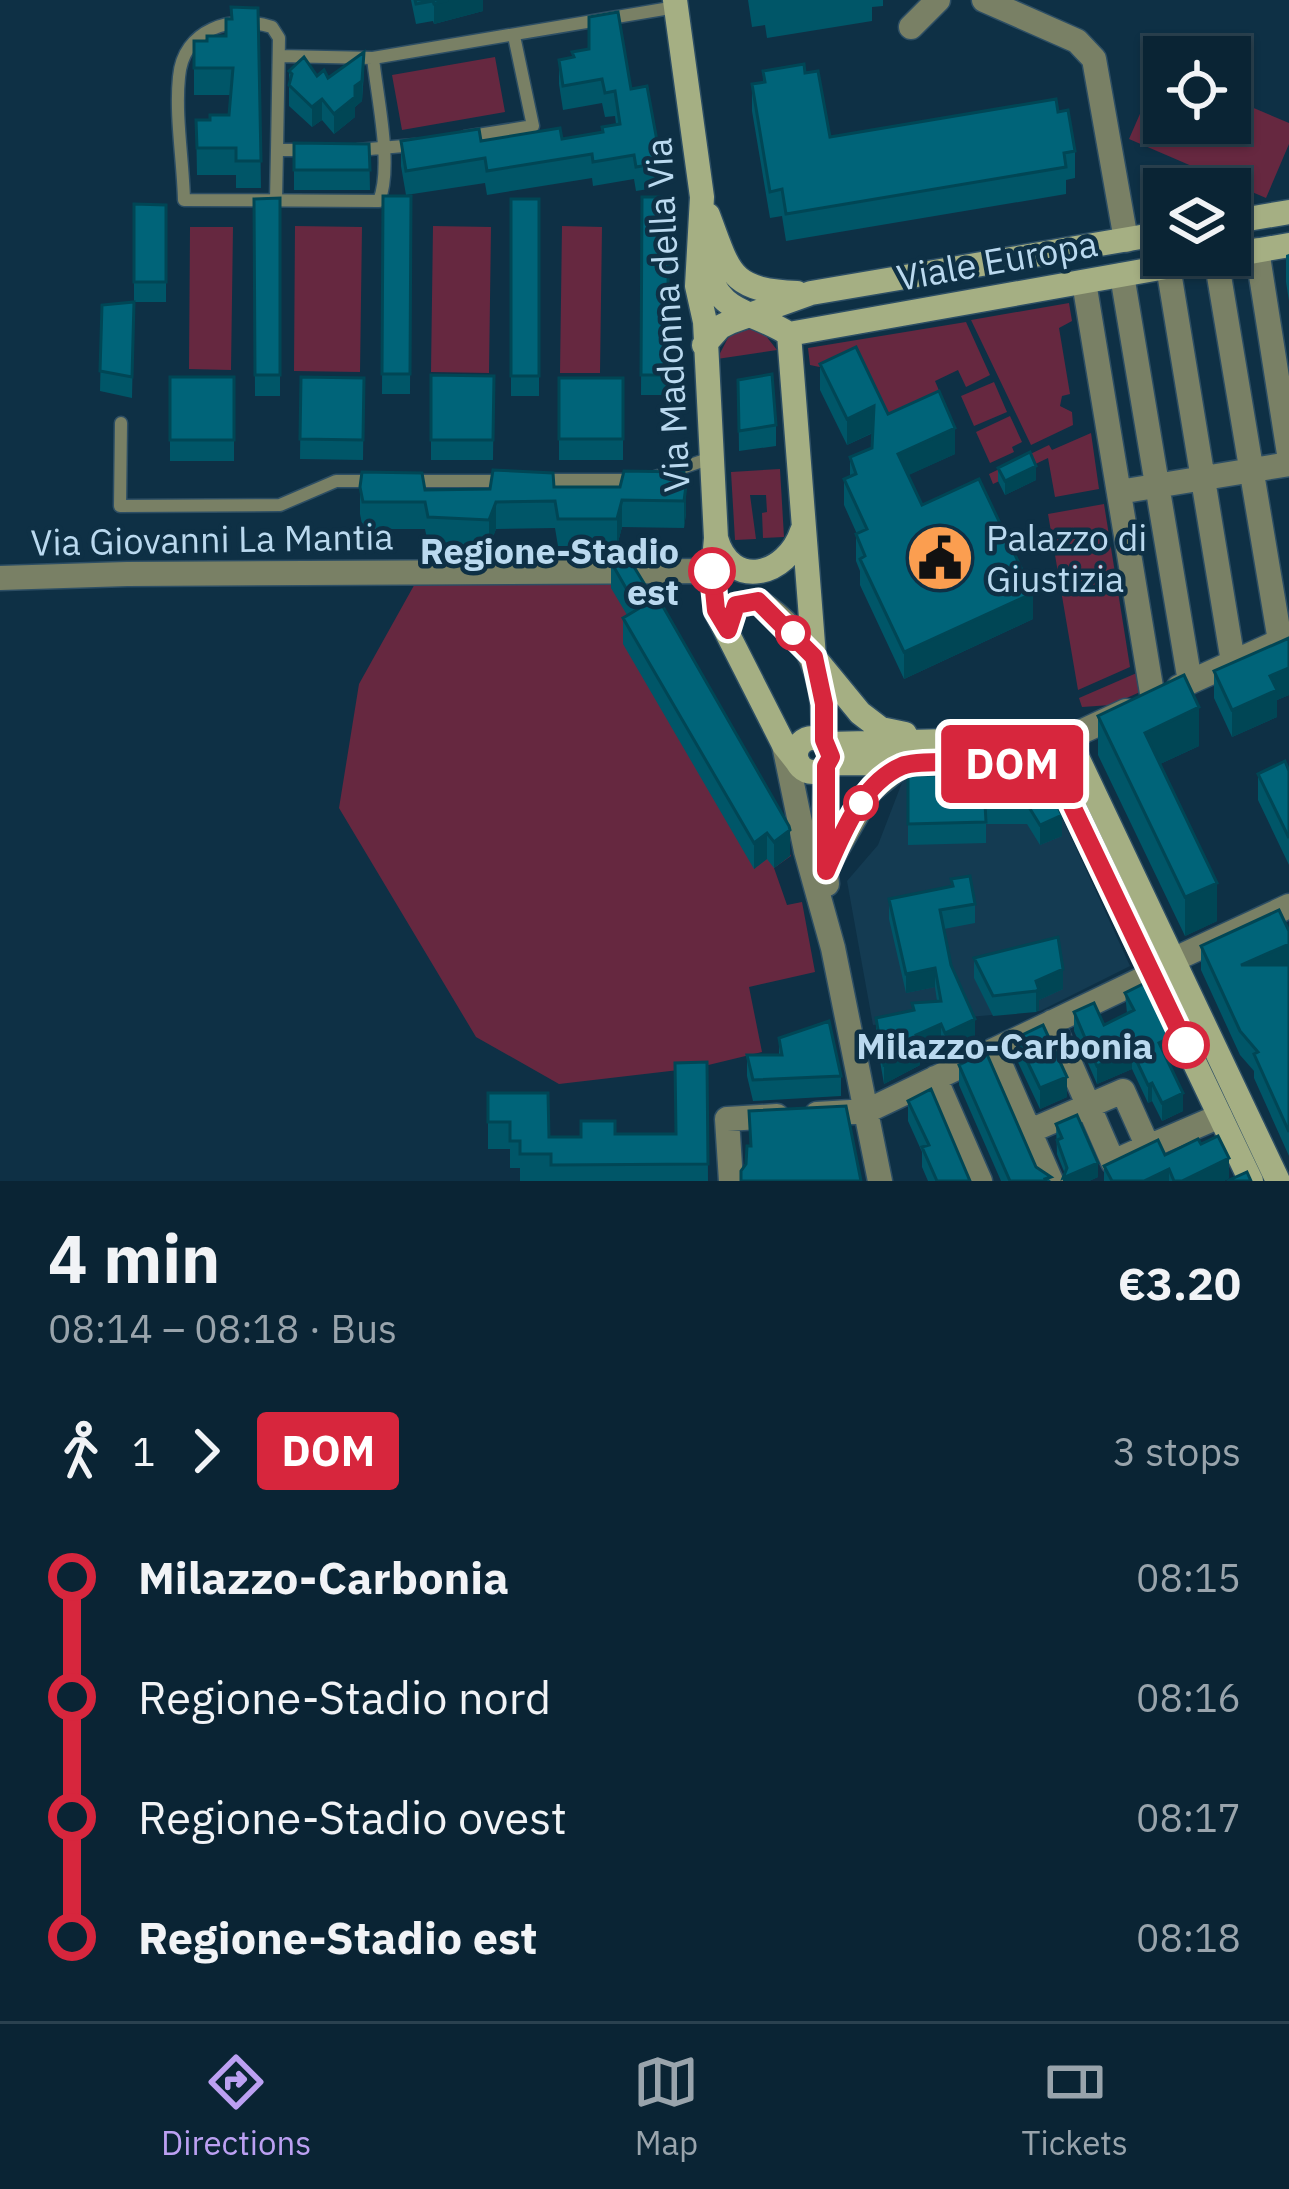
<!DOCTYPE html>
<html lang="en">
<head>
<meta charset="utf-8">
<style>
  :root { --surface:#0a2434; --page:#183040; --text:#f1f3f6; --muted:#99a4ac; --line:#2a414f; --accent:#bca0f2 }
  body { margin:0; font-family:"IBM Plex Sans",sans-serif; background:var(--page); color:var(--text); height:100vh; display:flex; flex-direction:column; font-size:45px; white-space:nowrap }
  * { box-sizing:border-box; margin:0 }
  p { font-size:39px; color:var(--muted) }
  .icon { flex:none; width:66px; height:66px; fill:none; stroke:currentColor; stroke-width:2; stroke-linecap:round; stroke-linejoin:round }
  .map { position:relative; height:1181px; overflow:hidden }
  .panel { display:flex; flex-direction:column; background:var(--surface); flex:1 }
  .panel>* { flex:none }
  .badge { padding:0 24px; border-radius:9px; font-size:42px; line-height:78px }
  .tools { position:absolute; left:1143px; top:36px; display:grid; gap:24px }
  .tools a { display:grid; place-items:center; width:108px; height:108px; border-radius:0px; background:var(--surface); box-shadow:0 3px 9px #0004,0 0 0 3px var(--line); font-size:60px }
  .map>.badge { position:absolute; translate:-50% -50%; box-shadow:0 0 0 6px #fff }
  .legs { display:flex; align-items:center; gap:18px; height:132px; padding:0 48px; font-size:39px }
  .legs p { margin-inline-start:auto }
  .summary { display:flex; align-items:center; justify-content:space-between; height:204px; padding:0 48px }
  h1 { font-size:66px; font-weight:700; line-height:90px }
  ul { padding:0 48px; list-style:none }
  li { display:flex; align-items:center; gap:42px; height:120px; font-size:45px }
  li i { display:grid; place-items:center; width:18px; height:100%; margin:0 15px; background:currentColor }
  li i::after { content:''; width:30px; height:30px; margin:-15px; border:9px solid; border-radius:50%; background:var(--surface) }
  li p { margin-inline-start:auto }
  li:first-child i { background:linear-gradient(#0000 50%,currentColor 0) }
  li:last-child i { background:linear-gradient(currentColor 50%,#0000 0) }
  .tab-bar { display:flex; justify-content:space-around; align-items:center; height:168px; border-top:3px solid var(--line); background:var(--surface); font-size:33px; color:var(--muted) }
  .tab-bar a { display:grid; justify-items:center; gap:6px }
  .tab-bar .on { color:var(--accent) }
  .map>svg:first-child { display:block }
  .built { fill:#143b52 }
  .green { fill:#662840 }
  .lines { fill:none; stroke-linecap:round; stroke-linejoin:round }
  .lane-casing { stroke:#2d4e64; stroke-width:15 }
  .street-casing { stroke:#2d4e64; stroke-width:27 }
  .secondary-casing { stroke:#2d4e64; stroke-width:27 }
  .lane { stroke:#798065; stroke-width:12 }
  .street { stroke:#798065; stroke-width:24 }
  .secondary { stroke:#a5af83; stroke-width:24 }
  .wall { fill:#005668 }
  .shaded-wall { fill:#004655 }
  .building { fill:#006479; stroke:#004655; stroke-width:3 }
  .line-1-casing { stroke:#fff; stroke-width:27 }
  .line-1 { stroke:#d7263d; stroke-width:18 }
  .stop-1-dot { fill:#fff; stroke:#d7263d; stroke-width:6 }
  .labels { text-anchor:middle; dominant-baseline:central; stroke-width:9; stroke-linejoin:round; paint-order:stroke }
  .street-label { font-size:36px; fill:#bad9ef; stroke:#0e3045 }
  .poi-label { font-size:36px; fill:#bad9ef; stroke:#0e3045; text-anchor:start }
  .stop-label { font-size:36px; font-weight:bold; fill:#bad9ef; stroke:#0e3045; text-anchor:end }
</style>
</head>
<body>
<div class="map">
<svg width="1289" height="1181" viewBox="0 0 1289 1181">
  <rect width="100%" height="100%" fill="#0e3045"/>
  <!-- built -->
  <path class="built" d="M903,780H1045L1130,966L1040,1011L873,1025L847,881L878,845Z"/>
  <!-- green -->
  <path class="green" d="M495,57L505,112L402,130L392,75Z
    M1160,68L1164,69V123H1230V98L1289,123V144L1266,198L1129,139Z
    M295,226L362,227L360,372L294,371Z
    M433,226L491,227L489,373L431,372Z
    M562,226L602,227L600,373H560Z
    M190,227H233L231,370L189,369Z
    M1069,303L1072,321L1059,328L1070,394L1062,396L1060,406L1072,412L1073,425L1031,445L971,320Z
    M966,322L990,375L966,387L958,370L935,381L943,400L882,429L829,369L810,365L808,348Z
    M750,329L766,336L777,350L717,359L729,336Z
    M994,382L1007,412L974,426L961,396Z
    M1010,416L1022,442L1012,447L1014,452L990,463L976,432Z
    M1091,433L1099,489L1055,497L1048,458L993,484L989,474L1049,445L1052,450Z
    M780,469L784,537L763,538L762,513L767,512L766,495H750L756,539L735,540L731,472Z
    M1104,504L1130,667L1078,690L1048,514Z
    M626,579L654,617L791,856L774,868L787,905L802,902L815,972L749,987L762,1052L696,1068L559,1084L476,1037L339,808L359,684L417,580Z
    M1139,672L1140,692L1111,705L1082,707L1079,698Z"/>
  <g class="lines">
    <defs>
      <path id="lane" d="M280,56L373,58L676,7
        M465,137L533,126L514,36
        M307,150H277L279,38L272,27C232,14 183,29 179,77C175,116 183,160 184,200L379,201C393,166 377,97 373,58
        M358,150L415,145
        M276,200L277,150
        M121,423L120,506L280,505L336,481H377
        M655,477L711,458
        M542,480H635
        M410,481H503"/>
      <path id="street" d="M984,0L1077,41L1094,59L1126,240
        M911,27L938,0
        M1257,250L1289,454
        M1216,258L1280,641
        M1168,266L1233,662
        M1122,275L1190,682
        M1084,282L1153,699
        M1119,492L1289,464
        M0,578L127,574L713,571
        M728,630L736,605L758,601C811,635 827,679 823,740
        M1179,687L1289,637
        M1068,738L1126,711
        M784,745L806,851L833,948L880,1181
        M826,766L823,848L827,884
        M829,863L870,791L903,764
        M1173,960L1289,906
        M1052,1022L1113,1162L1140,1150
        M994,1050L1051,1181
        M935,1078L980,1181
        M817,1114L867,1111L1153,974
        M1030,1131L1123,1091L1148,1147L1220,1116
        M731,1181L727,1119L777,1116"/>
      <path id="secondary" d="M675,0L702,197L697,286L705,322L716,538L713,571L716,611L784,745L799,764
        M708,215C730,273 729,290 797,293
        M1230,222L1289,212
        M705,263C720,317 748,308 789,334
        M789,334L1289,245
        M789,334L814,657L860,713L881,729L905,734
        M704,345L720,327L730,322L811,293L1164,233
        M716,538C731,591 787,576 802,531
        M796 755a17 17 0 1 1 34 0a17 17 0 1 1-34 0Z
        M828,744L1068,738L1278,1181
        M829,763L1052,764L1251,1181"/>
    </defs>
    <!-- lane casing -->
    <use href="#lane" class="lane-casing"/>
    <!-- street casing -->
    <use href="#street" class="street-casing"/>
    <!-- secondary casing -->
    <use href="#secondary" class="secondary-casing"/>
    <!-- lane -->
    <use href="#lane" class="lane"/>
    <!-- street -->
    <use href="#street" class="street"/>
    <!-- secondary -->
    <use href="#secondary" class="secondary"/>
  </g>
  <!-- wall -->
  <path class="wall" d="M411,0H483V11L434,24L433,21L416,24Z
    M748,0H883V6L872,7V21L767,38L765,25L752,27Z
    M258,8L261,188H236V175H197L196,120H210L229,115L231,95H194V41H207L226,36L232,19Z
    M572,52L631,89L661,163V187L636,191L634,179L593,186L592,178L487,195L485,183L406,195L401,166V141L562,139L602,132L616,124L615,116L605,117L602,103L563,110L559,84V60L572,57Z
    M289,71L328,78L364,72L362,101L355,107V117L334,134L322,120L312,127L289,106Z
    M763,71L805,73L830,137L1058,112L1075,151V178L1066,180V194L786,241L782,216L770,218L752,111V84L763,82Z
    M294,143L369,144L370,190H294Z
    M383,196H411L410,394H382Z
    M642,197H669L667,395H641Z
    M280,198V396H255L254,199Z
    M511,199H539V396H511Z
    M134,204L166,205V302H134L132,398L100,391L102,305L134,302Z
    M1289,254V301L1286,282V255Z
    M820,364L888,414L955,454L908,475L922,505L1033,619L904,679L860,585V571L856,561V534H857L844,505V479L850,477V457L872,448L873,433L847,445L820,390Z
    M431,375L494,376L493,460H431Z
    M170,377H234V461H170Z
    M301,377L364,378L363,460L300,459Z
    M559,378H623V460H559Z
    M738,380L776,425V446L739,451Z
    M998,468L1036,480L1005,495L998,481Z
    M684,472L686,513L684,528L622,527L617,546H558L555,528L496,529L489,547L428,544L425,529H363L360,514V487L425,490L620,487Z
    M611,562L790,856L774,868L767,859L754,869L623,644V618L627,615L611,588Z
    M1289,638V695L1277,700V717L1232,737L1214,698V671Z
    M1098,716L1199,746L1160,764L1217,921L1185,936L1098,755Z
    M1289,771V865L1258,800V774Z
    M1043,774L1062,836L1040,845L1027,824H986V843L908,845V775Z
    M951,879L975,904V923L944,929L951,965L975,1039L945,1053L941,1044L920,1053V1065L884,1084L876,1038V1018L912,1010V1003L937,1001L935,987L906,993L889,919V899L951,886Z
    M1289,931V1156L1254,1078V1071L1240,1055L1201,970V946Z
    M974,958L1063,989L1039,1000V1010L1036,1012L993,1016L974,978Z
    M1125,993L1172,1054L1166,1058L1183,1111L1162,1121L1152,1101L1148,1103L1132,1069L1097,1084L1074,1031V1012L1104,1025L1127,1013Z
    M779,1038L841,1076V1096L753,1101L747,1076V1055H779Z
    M1016,1038L1067,1097L1040,1109L1016,1058Z
    M707,1062L708,1181H520V1168H510V1149H488V1093L549,1137L676,1134Z
    M959,1065L1036,1167L1051,1181H1001L959,1085Z
    M908,1101L970,1181H928L922,1167V1152L908,1121Z
    M1056,1124L1098,1177L1089,1181H1063L1065,1174L1057,1154Z
    M1201,1144L1229,1178L1224,1181H1104V1166L1165,1155Z"/>
  <!-- shaded-wall -->
  <path class="shaded-wall" d="M448,0H483V11L434,24V4Z
    M364,52L362,101L355,107V86Z
    M355,97V117L334,134V114Z
    M322,99V120L312,127V107Z
    M874,406V432L847,445V419Z
    M955,428V454L898,480V454Z
    M1036,466V480L1005,495V481Z
    M686,486V513L684,528V501Z
    M622,500V527L617,546V519Z
    M496,502V529L489,547V520Z
    M1033,593V619L904,679V652Z
    M1289,668V695L1277,700V717L1232,737V710L1270,676Z
    M1199,707V746L1145,771V733Z
    M1062,815V836L1040,845V825Z
    M790,830V856L774,868V842Z
    M767,833V859L754,869V843Z
    M1217,883V921L1185,936V897Z
    M1289,944V968L1241,965Z
    M935,968V987L906,993V974Z
    M1063,969V989L1039,1000V1010L1036,1012V981Z
    M975,1019V1039L945,1053V1033Z
    M941,1024V1044L920,1053V1065L884,1084V1065L916,1035Z
    M1172,1036V1054L1159,1061V1043Z
    M1132,1051V1069L1097,1084V1066Z
    M1067,1077V1097L1040,1109V1088Z
    M1152,1083V1101L1148,1103V1085Z
    M1183,1093V1111L1162,1121V1103Z
    M1229,1158V1178L1224,1181H1182Z
    M1098,1163V1177L1089,1181H1063V1178Z
    M1169,1169V1181H1144Z"/>
  <!-- building -->
  <path class="building" d="M415,0H448L434,4L433,1L416,4Z
    M231,7L258,8L261,161H236V148H197L196,120H210V115H229L233,68H194V41H207V36H226V19H232Z
    M618,12L631,89L647,86L661,163L636,167L634,155L593,162L592,154L487,171L485,158L406,171L401,141L479,129L481,141L560,128L562,139L603,132L602,127L620,124L615,91L605,93L602,79L563,86L559,60L574,57L572,52L589,49V17Z
    M364,52L362,81L355,86V97L334,114L322,99L312,107L289,85L292,74L289,71L304,57L317,76L324,70L328,78Z
    M804,64L805,73L818,71L830,137L1056,99L1058,112L1068,110L1075,151L1064,153L1066,167L786,214L782,189L770,192L752,84L765,82L763,71Z
    M294,143L369,144L370,170H294Z
    M383,196H411L410,374H382Z
    M642,197H669L667,375H641Z
    M280,198V375H255L254,199Z
    M511,199H539V376H511Z
    M134,204L166,205V282H134Z
    M134,302L132,377L100,371L102,305Z
    M856,347L888,414L939,391L955,428L898,454L922,505L979,479L1033,593L904,652L860,559L865,556L856,534L867,529L844,479L856,474L850,457L872,448L874,406L847,419L820,364Z
    M772,374L776,425L739,431L738,380Z
    M431,375L494,376L493,440H431Z
    M170,377H234V440H170Z
    M301,377L364,378L363,440L300,439Z
    M559,378H623V439H559Z
    M1030,452L1036,466L1005,481L998,468Z
    M493,470L553,473L554,487H620L624,471L684,472L686,486L684,501L622,500L617,519H558L555,501L496,502L489,520L428,517L425,502H363L360,487L362,472L422,473L425,490L490,489Z
    M611,562H631L650,593L654,591L789,826L790,830L774,842L767,833L754,843L623,618L638,609Z
    M1289,638V668L1270,676L1277,690L1232,710L1214,671Z
    M1184,675L1199,707L1145,733L1217,883L1185,897L1098,716Z
    M1285,761L1289,771V838L1258,774Z
    M1043,774L1062,815L1040,825L1027,804H985L986,822L908,824V775Z
    M970,876L975,904L940,910L951,965L975,1019L945,1033L941,1024L916,1035L920,1046L884,1065L876,1018L914,1010L912,1003L941,1001L935,968L906,974L889,899L953,886L951,879Z
    M1279,910L1289,931V944L1241,965H1289V1132L1254,1054L1258,1052L1240,1031L1201,946Z
    M1058,937L1063,969L1036,981L1039,990L1036,991L993,996L974,958Z
    M1147,982L1172,1036L1159,1043L1183,1093L1162,1103L1152,1083L1148,1085L1132,1051L1097,1066L1074,1012L1094,1003L1104,1025L1134,1010L1125,993Z
    M829,1021L841,1076L753,1080L747,1055H782L779,1038Z
    M1043,1025L1067,1077L1040,1088L1016,1038Z
    M986,1052L1036,1167L1051,1177L1045,1179L1046,1181H1010L959,1065Z
    M707,1062L708,1164L551,1165V1154H520V1141H510V1122H488V1093H548L549,1137H581V1121H615V1134H676L675,1063Z
    M931,1089L970,1181H937L922,1147L929,1145L908,1101Z
    M846,1106L861,1181H741V1171L746,1164L747,1146H751L749,1111Z
    M1077,1115L1098,1163L1063,1178L1067,1168L1057,1140L1062,1138L1056,1124Z
    M1218,1136L1229,1158L1182,1181H1174L1169,1169L1144,1181H1112L1104,1166L1158,1140L1165,1155L1198,1139L1201,1144Z
    M1247,1172L1251,1181H1227Z"/>
  <g class="lines">
    <defs>
      <path id="line-1" d="M712,571L716,610L728,630L736,605L758,601L814,657L824,704V740L831,757L826,766V871C842,834 862,783 902,766C919,758 1025,764 1052,764L1186,1045"/>
    </defs>
    <!-- line-1 casing -->
    <use href="#line-1" class="line-1-casing"/>
    <!-- line-1 -->
    <use href="#line-1" class="line-1"/>
  </g>
  <!-- icons -->
  <defs>
    <symbol id="civic-disc" viewBox="-11 -11 22 22"><circle r="9.5" fill="#fb9e50" stroke="#0e3045"/><path d="M-.6-6.5H3V-4.5H.6V-3L4-1V1h2V6H-6V1h2V-1L-.6-3ZM-1.2 2.5V6h2.4V2.5Z" fill="#111"/></symbol>
  </defs>
  <g fill-rule="evenodd">
    <use href="#civic-disc" x="902" y="520" width="76" height="76"/>
  </g>
  <!-- markers -->
  <g class="stop-1-dot">
    <circle cx="712" cy="571" r="21"/>
    <circle cx="793" cy="633" r="15"/>
    <circle cx="861" cy="803" r="15"/>
    <circle cx="1186" cy="1045" r="21"/>
  </g>
  <g class="labels">
    <!-- street labels -->
    <g class="street-label">
      <text transform="translate(997 260) rotate(-10)">Viale Europa</text>
      <text transform="translate(667 315) rotate(-93)">Via Madonna della Via</text>
      <text transform="translate(212 539) rotate(-1)">Via Giovanni La Mantia</text>
    </g>
    <!-- poi labels -->
    <g class="poi-label">
      <text x="986" y="537">Palazzo di<tspan x="986" dy="41">Giustizia</tspan></text>
    </g>
    <!-- stop labels -->
    <g class="stop-label">
      <text x="679" y="550">Regione-Stadio<tspan x="679" dy="41">est</tspan></text>
      <text x="1153" y="1045">Milazzo-Carbonia</text>
    </g>
  </g>
</svg>
<div class="tools">
<a><svg class="icon" aria-label="locate" viewBox="0 0 24 24"><circle cx="12" cy="12" r="6"/><path d="M12 2v4M12 18v4M2 12h4M18 12h4"/></svg></a>
<a><svg class="icon" aria-label="layers" viewBox="0 0 24 24"><path d="M12 4l9 5-9 5-9-5zM3 14l9 5 9-5"/></svg></a>
</div>
<b class="badge" style="left:1012px;top:764px;background:#d7263d;color:#fff">DOM</b>
</div>
<section class="panel">
<div class="summary"><div><h1>4 min</h1><p>08:14 – 08:18 · Bus</p></div><b>€3.20</b></div>
<div class="legs"><svg class="icon" aria-label="walk" viewBox="0 0 24 24"><circle cx="13" cy="4" r="2"/><path d="M13 8l-2 6 4 7M11 14l-3 7M7 12l3-4h3l4 4"/></svg>1<svg class="icon" aria-label="forward" viewBox="0 0 24 24"><path d="M9 5l7 7-7 7"/></svg><b class="badge" style="background:#d7263d;color:#fff">DOM</b><p>3 stops</p></div>
<ul>
<li><i style="color:#d7263d"></i><b>Milazzo-Carbonia</b><p>08:15</p></li>
<li><i style="color:#d7263d"></i><span>Regione-Stadio nord</span><p>08:16</p></li>
<li><i style="color:#d7263d"></i><span>Regione-Stadio ovest</span><p>08:17</p></li>
<li><i style="color:#d7263d"></i><b>Regione-Stadio est</b><p>08:18</p></li>
</ul>
</section>
<nav class="tab-bar">
<a class="on"><svg class="icon" aria-label="directions" viewBox="0 0 24 24"><path d="M12 3l9 9-9 9-9-9zM9 14v-3h6M13 9l2 2-2 2"/></svg>Directions</a>
<a><svg class="icon" aria-label="map" viewBox="0 0 24 24"><path d="M3 6l6-2 6 2 6-2v14l-6 2-6-2-6 2zM9 4v14M15 6v14"/></svg>Map</a>
<a><svg class="icon" aria-label="tickets" viewBox="0 0 24 24"><path d="M3 7h18v10H3zM15 7v10"/></svg>Tickets</a>
</nav>
</body>
</html>
